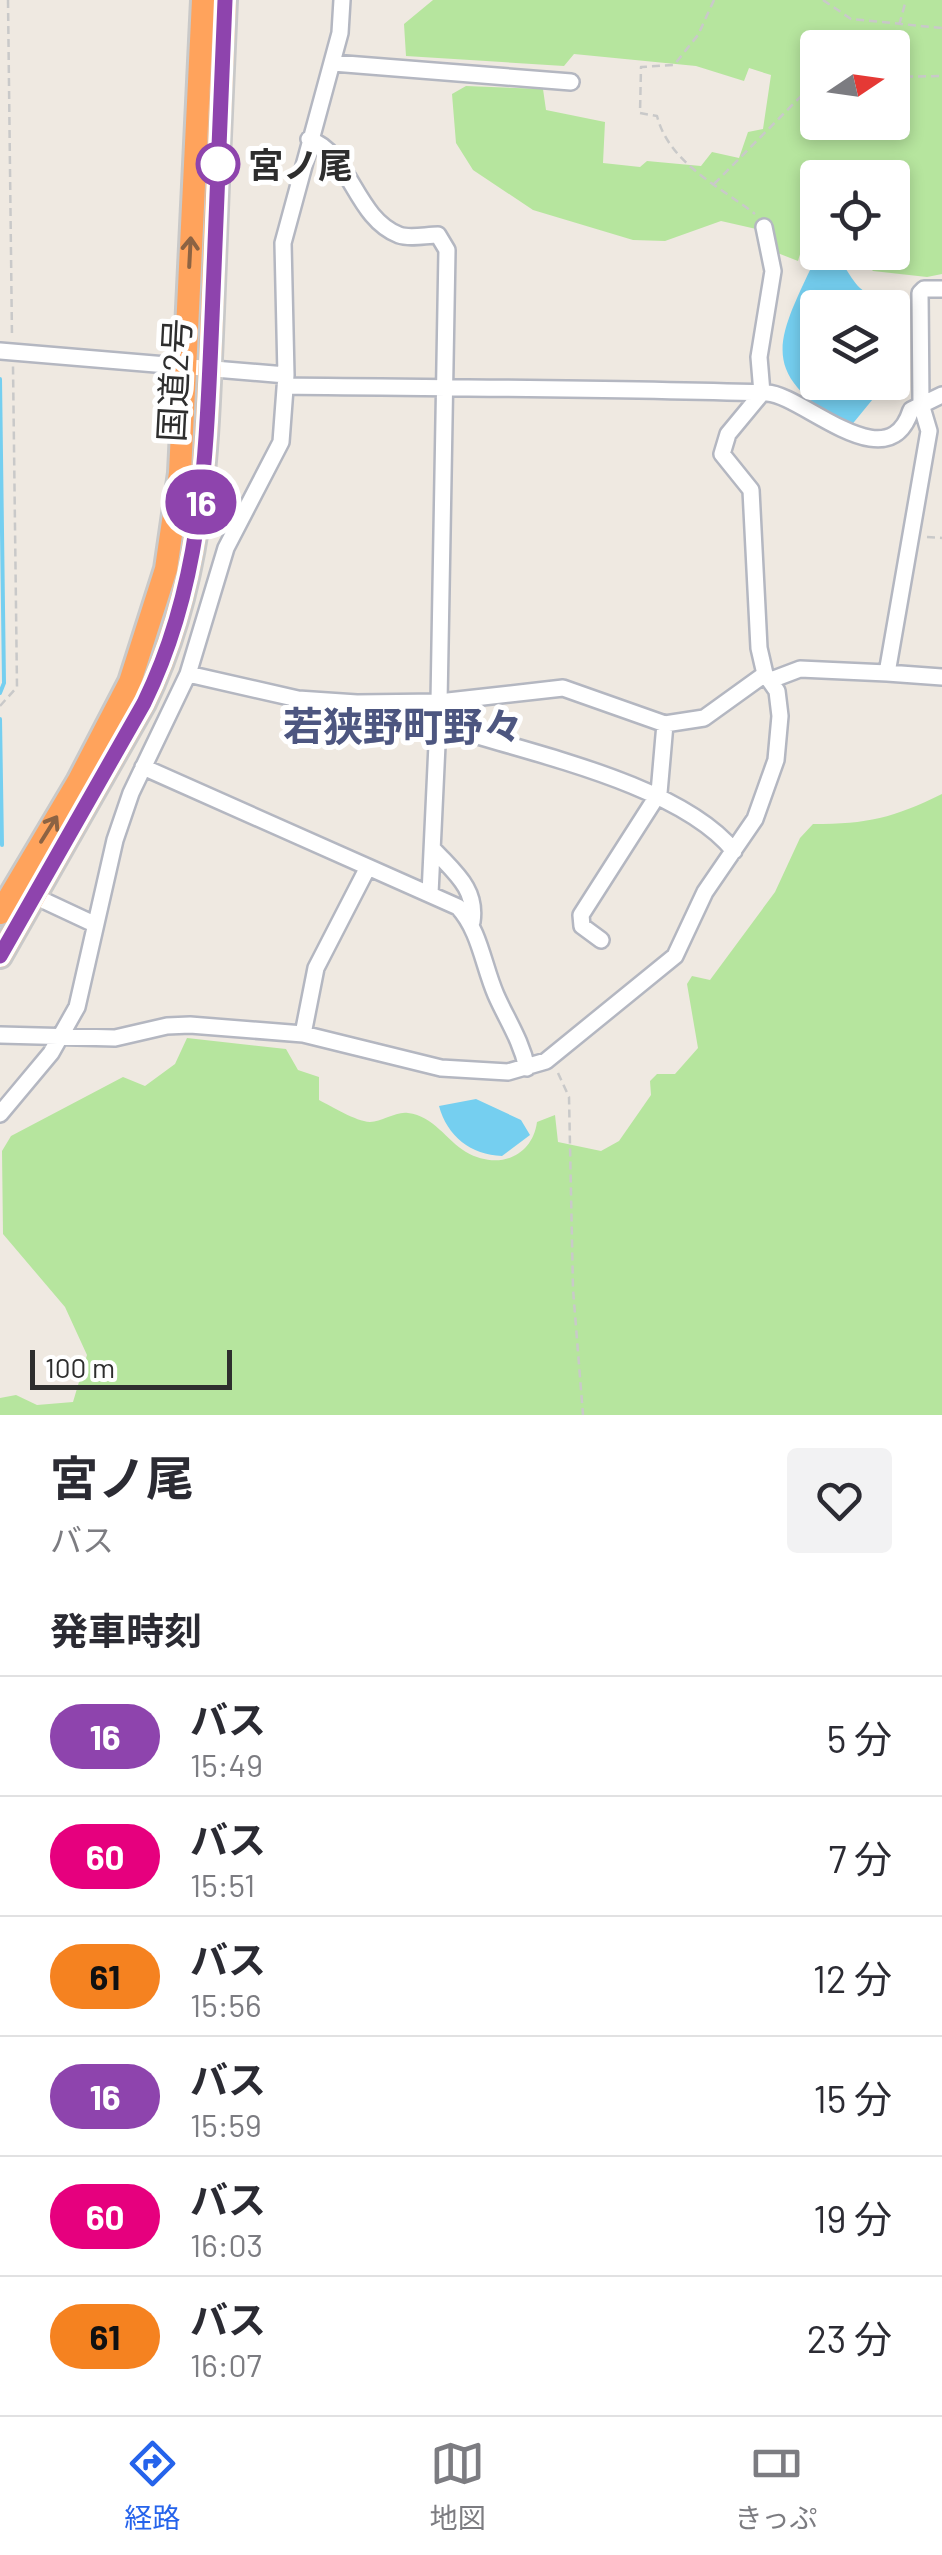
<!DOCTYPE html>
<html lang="ja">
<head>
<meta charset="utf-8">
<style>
  :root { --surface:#fff; --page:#f2f2f3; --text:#2b2b33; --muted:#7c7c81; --line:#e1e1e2; --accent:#2563eb }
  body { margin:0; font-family:Barlow,"Noto Sans JP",sans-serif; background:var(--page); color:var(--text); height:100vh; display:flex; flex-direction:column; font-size:38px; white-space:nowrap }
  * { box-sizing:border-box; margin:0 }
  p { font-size:32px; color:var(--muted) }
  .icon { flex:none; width:55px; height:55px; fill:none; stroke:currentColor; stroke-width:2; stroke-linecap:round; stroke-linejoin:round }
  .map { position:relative; height:1415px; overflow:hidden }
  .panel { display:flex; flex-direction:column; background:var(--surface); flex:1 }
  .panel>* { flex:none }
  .badge { padding:0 20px; border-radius:32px; font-size:35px; line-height:65px }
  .needle { width:65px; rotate:77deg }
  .buttons { position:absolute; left:800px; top:30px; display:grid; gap:20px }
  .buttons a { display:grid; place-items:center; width:110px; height:110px; border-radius:10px; background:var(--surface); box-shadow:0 5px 15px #0003; font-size:50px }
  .scale { position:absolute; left:30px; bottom:25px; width:202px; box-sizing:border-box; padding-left:10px; border:5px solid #2e2e2e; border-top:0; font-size:28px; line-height:35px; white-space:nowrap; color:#2e2e2e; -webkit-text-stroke:8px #fff; paint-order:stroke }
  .map>.badge { position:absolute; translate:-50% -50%; box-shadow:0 0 0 5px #fff }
  h2 { padding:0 50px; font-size:38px; line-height:90px }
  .round { display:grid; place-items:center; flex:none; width:105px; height:105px; border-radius:10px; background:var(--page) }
  .overview { display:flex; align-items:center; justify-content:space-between; height:170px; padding:0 50px }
  h1 { font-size:48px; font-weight:700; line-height:75px }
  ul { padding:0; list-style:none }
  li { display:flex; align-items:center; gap:30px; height:120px; padding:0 50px; border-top:2px solid var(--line) }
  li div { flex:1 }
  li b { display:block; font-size:38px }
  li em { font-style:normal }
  li .badge { min-width:110px; font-weight:700; text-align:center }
  .menu { display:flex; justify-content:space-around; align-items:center; height:140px; border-top:2px solid var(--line); background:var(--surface); font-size:28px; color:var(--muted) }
  .menu a { display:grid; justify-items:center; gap:5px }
  .menu .selected { color:var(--accent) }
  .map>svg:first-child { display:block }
  .green { fill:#b6e59e; fill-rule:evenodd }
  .water { fill:#75cff0 }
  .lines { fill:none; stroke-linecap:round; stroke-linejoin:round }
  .stream { stroke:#75cff0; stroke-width:4 }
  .minor-casing { stroke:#b4b7c1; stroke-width:20 }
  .highway-casing { stroke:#c9c9c9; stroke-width:28 }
  .path { stroke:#c9c9c9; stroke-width:2.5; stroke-dasharray:8 5; stroke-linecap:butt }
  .minor { stroke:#fff; stroke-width:15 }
  .highway { stroke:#ffa35c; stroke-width:22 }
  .oneway { stroke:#8c6343 }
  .line-casing { stroke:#fff; stroke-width:22 }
  .line { stroke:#8e44ad; stroke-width:15 }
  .stop-dot { fill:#fff; stroke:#8e44ad; stroke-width:5 }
  .labels { text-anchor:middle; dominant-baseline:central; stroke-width:10; stroke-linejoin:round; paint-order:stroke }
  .stop-label { font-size:35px; font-weight:bold; fill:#2e2e2e; stroke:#fff; text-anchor:start }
  .street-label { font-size:35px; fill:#2e2e2e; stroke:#fff }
  .quarter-label { font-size:40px; font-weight:bold; fill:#4d5680; stroke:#fff }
</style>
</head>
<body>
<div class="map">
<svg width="942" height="1415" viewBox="0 0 942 1415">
  <rect width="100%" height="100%" fill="#efe9e1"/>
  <!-- green -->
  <path class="green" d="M433,0H942V274L927,277L873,271L856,253L892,252V178H818L817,235L805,238L798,261L775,252L769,232L721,221L665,241L633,240L533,210L473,170L456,143L452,94L466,86L543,89L546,110L605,122L603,163L640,167L647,161L701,166L712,152L739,158L748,132L763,129L771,75L749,68L744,81L696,66L574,54L564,66L406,56L404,24ZM818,48H892V122H818Z
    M942,794V1415H0V1398L16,1395L37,1405L73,1402L87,1355L65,1307L3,1234L2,1151L11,1136L123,1077L145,1086L175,1064L187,1038L286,1049L298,1070L319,1077V1100C333,1107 355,1121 370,1122C382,1122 396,1111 408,1113C434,1116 446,1140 466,1152C497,1170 532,1158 537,1122L555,1115L558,1142L601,1151L619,1141L651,1095L650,1081L657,1074H675L698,1048L687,984L692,976L710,980L775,892L800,838L813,824C868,824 893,818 942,794Z"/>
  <!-- water -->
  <path class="water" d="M818,253C844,253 844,272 860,288C869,296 880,299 887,307L818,308V382L886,383L850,427C754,372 777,341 818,253Z
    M476,1099L521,1120L530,1135L502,1156C471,1155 447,1136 439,1106Z"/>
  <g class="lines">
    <!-- stream -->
    <path class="stream" d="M0,379L4,683L0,693
      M0,719L2,845"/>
    <defs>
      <path id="minor" d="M333,63L571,82
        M309,139C351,154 355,218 399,235C410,239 426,235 438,235L447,250L439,702L430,894
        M0,351L286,375
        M286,386C446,388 607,388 767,393C802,394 888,483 911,410L942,395
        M762,393L759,357L773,271L764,227
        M887,673L942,677
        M188,674L298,699L357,703L439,702L563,688L665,724L704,718L765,674
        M771,680L800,669L887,673L929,431L921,404L920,293L924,289H942
        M438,724C523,752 678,782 734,851
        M143,767L458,907C480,931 483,965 496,995C507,1020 521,1040 527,1068
        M434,850C455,873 477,889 472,922
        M32,895L94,924
        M601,940L582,926L581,915L659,793L665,724
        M303,1034L316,968L367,869
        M0,1035L115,1038L167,1026L190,1025L303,1034L441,1068L508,1072L546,1061L675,956L705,892L755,819L776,760L780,716L777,691L765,674L759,648L751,490L722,454L728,434L762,393
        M0,1114L51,1053L77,1007L115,840L131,793L188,674L226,548L281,442L286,375L283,243L340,33L342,0"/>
      <path id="highway" d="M0,913L78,782L130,682L166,569L180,473L203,0
        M0,956L144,703C205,578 206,447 212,311C216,207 220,104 225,0"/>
    </defs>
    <!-- minor casing -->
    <use href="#minor" class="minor-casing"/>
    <!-- highway casing -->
    <use href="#highway" class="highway-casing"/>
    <!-- path -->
    <path class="path" d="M8,0L12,338
      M714,0L698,35L674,65L641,67L640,113L657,116C669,163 719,186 755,214
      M823,0L851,19L942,28
      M892,77L942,76
      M898,77L900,22L906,0
      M714,184L818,79
      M927,537L942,538
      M0,706L17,687L13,366
      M558,1073L569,1097L573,1289L583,1415"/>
    <!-- minor -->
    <use href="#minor" class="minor"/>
    <!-- highway -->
    <use href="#highway" class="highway"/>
  </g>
  <!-- one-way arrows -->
  <defs><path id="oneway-shaft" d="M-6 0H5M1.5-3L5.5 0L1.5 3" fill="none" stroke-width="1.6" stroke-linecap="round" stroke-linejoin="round" transform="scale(2.5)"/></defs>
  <g class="oneway">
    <use href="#oneway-shaft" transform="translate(190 252) rotate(-87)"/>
    <use href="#oneway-shaft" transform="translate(49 829) rotate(-58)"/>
  </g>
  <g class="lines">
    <defs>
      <path id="line" d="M0,956L144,703C204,581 206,452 212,318C216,212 221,106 225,0"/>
    </defs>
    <!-- line casing -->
    <use href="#line" class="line-casing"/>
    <!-- line -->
    <use href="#line" class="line"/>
  </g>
  <!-- markers -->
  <circle class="stop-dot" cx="218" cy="164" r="20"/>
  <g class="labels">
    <!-- stop labels -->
    <g class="stop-label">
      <text x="248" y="164">宮ノ尾</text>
    </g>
    <!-- street labels -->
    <g class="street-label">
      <text transform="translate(173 380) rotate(-87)">国道2号</text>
    </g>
    <!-- quarter labels -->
    <g class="quarter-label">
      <text x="403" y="725">若狭野町野々</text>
    </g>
  </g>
</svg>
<div class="buttons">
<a><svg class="needle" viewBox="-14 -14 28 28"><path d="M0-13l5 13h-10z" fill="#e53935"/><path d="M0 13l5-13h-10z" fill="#7c7c81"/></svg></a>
<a><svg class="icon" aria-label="locate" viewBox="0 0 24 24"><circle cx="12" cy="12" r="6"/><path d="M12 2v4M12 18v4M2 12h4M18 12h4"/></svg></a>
<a><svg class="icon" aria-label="layers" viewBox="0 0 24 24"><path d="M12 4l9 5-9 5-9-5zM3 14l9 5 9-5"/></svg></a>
</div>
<div class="scale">100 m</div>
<b class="badge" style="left:201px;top:502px;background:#8e44ad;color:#fff">16</b>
</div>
<section class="panel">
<div class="overview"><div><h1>宮ノ尾</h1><p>バス</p></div><a class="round"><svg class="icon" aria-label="heart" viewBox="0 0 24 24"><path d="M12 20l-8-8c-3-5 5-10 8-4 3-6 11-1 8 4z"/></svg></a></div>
<h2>発車時刻</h2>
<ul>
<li><span class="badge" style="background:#8e44ad;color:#fff">16</span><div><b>バス</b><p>15:49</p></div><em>5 分</em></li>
<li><span class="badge" style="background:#e6007e;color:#fff">60</span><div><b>バス</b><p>15:51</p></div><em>7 分</em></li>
<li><span class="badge" style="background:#f58220;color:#111">61</span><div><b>バス</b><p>15:56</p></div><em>12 分</em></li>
<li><span class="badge" style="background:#8e44ad;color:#fff">16</span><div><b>バス</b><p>15:59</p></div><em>15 分</em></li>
<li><span class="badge" style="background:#e6007e;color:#fff">60</span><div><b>バス</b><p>16:03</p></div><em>19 分</em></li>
<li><span class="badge" style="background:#f58220;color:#111">61</span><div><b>バス</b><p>16:07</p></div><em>23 分</em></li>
</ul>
</section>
<nav class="menu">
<a class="selected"><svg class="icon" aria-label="directions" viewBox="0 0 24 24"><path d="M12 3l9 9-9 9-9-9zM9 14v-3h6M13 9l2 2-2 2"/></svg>経路</a>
<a><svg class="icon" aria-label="map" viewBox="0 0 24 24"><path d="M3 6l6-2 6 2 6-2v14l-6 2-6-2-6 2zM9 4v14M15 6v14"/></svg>地図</a>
<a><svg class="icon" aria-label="tickets" viewBox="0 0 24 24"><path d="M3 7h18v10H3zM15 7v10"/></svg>きっぷ</a>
</nav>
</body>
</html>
